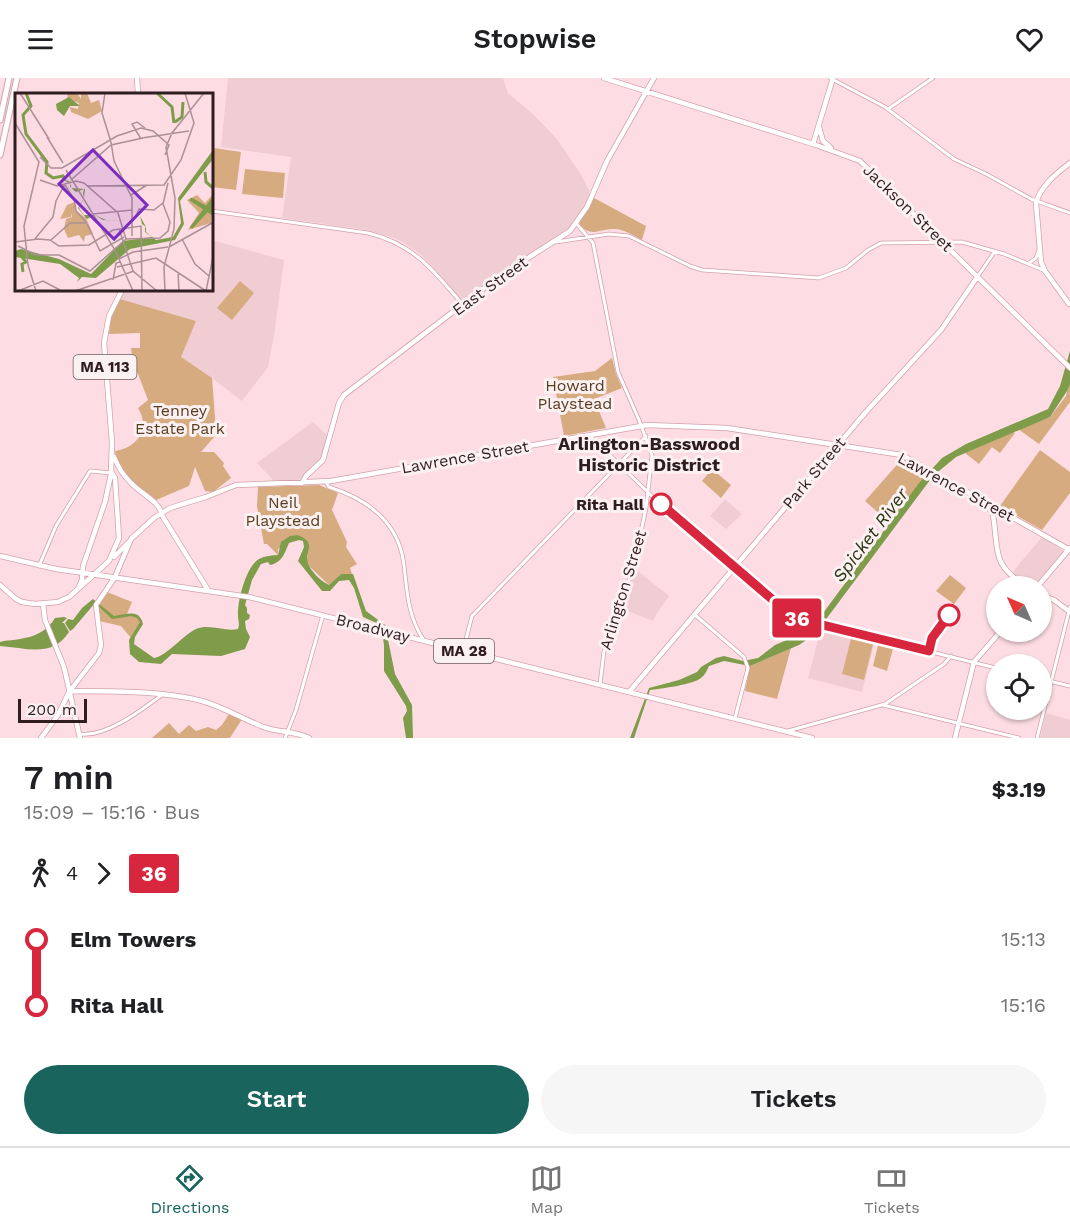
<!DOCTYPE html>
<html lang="en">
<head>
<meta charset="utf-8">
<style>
  :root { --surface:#fff; --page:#f6f6f6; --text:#202124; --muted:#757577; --line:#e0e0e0; --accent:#19645d }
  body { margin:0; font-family:"Work Sans",sans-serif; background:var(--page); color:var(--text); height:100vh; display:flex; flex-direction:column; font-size:22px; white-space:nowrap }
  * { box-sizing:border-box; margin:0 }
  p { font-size:20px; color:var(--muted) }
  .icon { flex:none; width:33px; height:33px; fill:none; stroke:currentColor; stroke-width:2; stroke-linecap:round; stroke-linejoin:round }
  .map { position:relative; height:660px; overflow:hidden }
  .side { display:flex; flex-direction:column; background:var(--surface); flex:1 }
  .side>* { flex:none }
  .badge { padding:0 12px; border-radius:4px; font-size:21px; line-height:39px }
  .needle { width:39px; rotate:315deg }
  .controls { position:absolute; left:986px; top:498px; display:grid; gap:12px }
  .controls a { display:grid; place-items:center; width:66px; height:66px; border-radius:50%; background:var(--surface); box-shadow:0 2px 4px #0004; font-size:30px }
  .scale { position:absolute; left:18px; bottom:15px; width:69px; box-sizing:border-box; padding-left:6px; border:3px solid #301d21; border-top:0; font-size:16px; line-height:21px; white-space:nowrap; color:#301d21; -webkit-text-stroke:4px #fcf1f2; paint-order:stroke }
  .map>.badge { position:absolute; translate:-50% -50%; box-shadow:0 0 0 3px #fff }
  .legs { display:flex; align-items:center; gap:9px; height:66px; padding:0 24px; font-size:20px }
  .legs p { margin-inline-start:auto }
  .head { display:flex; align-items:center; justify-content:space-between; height:102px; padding:0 24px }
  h1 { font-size:33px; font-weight:600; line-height:45px }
  .action { display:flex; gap:12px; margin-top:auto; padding:12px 24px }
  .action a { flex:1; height:69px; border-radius:36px; background:var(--accent); color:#fff; font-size:24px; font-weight:600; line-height:69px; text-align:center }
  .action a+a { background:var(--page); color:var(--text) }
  ul { padding:0 24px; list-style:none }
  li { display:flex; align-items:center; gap:21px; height:66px; font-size:22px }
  li i { display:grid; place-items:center; width:9px; height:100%; margin:0 8px; background:currentColor }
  li i::after { content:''; width:15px; height:15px; margin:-8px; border:4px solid; border-radius:50%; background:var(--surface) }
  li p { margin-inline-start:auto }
  li:first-child i { background:linear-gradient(#0000 50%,currentColor 0) }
  li:last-child i { background:linear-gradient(currentColor 50%,#0000 0) }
  header { display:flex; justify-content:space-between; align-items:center; height:78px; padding:0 24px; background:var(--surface); font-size:27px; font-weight:600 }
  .tab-bar { display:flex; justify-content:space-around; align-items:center; height:84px; border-top:2px solid var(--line); background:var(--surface); font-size:16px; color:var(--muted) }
  .tab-bar a { display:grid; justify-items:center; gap:3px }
  .tab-bar .selected { color:var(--accent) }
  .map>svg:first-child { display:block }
  .built { fill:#f0ccd3 }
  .green { fill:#d7ab80 }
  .water { fill:#7e9c49 }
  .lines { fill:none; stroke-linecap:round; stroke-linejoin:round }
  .minor-casing { stroke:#d3a1ab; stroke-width:4.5 }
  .major-casing { stroke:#d3a1ab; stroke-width:6 }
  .highway-casing { stroke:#d3a1ab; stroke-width:7 }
  .minor { stroke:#fff; stroke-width:3 }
  .major { stroke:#fff; stroke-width:4.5 }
  .highway { stroke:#fff; stroke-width:5 }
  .line-1-casing { stroke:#fff; stroke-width:14 }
  .line-1 { stroke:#d7263d; stroke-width:9 }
  .stop-1-dot { fill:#fff; stroke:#d7263d; stroke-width:3 }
  .labels { text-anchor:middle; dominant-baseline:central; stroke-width:6; stroke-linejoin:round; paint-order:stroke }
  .shield { fill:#fcf1f2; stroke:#6d5d60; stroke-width:1.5 }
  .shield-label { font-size:15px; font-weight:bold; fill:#301d21 }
  .street-label { font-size:16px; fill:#301d21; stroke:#fcf1f2 }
  .park-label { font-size:16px; fill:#583c1f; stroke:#fcf1f2 }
  .stop-label { font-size:16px; font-weight:bold; fill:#301d21; stroke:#fcf1f2; text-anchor:end }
  .neighbourhood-label { font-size:18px; font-weight:bold; fill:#301d21; stroke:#fcf1f2 }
  .water-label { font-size:18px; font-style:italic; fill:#293612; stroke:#fcf1f2 }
  .inset-river { fill:none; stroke:#7e9c49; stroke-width:3 }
  .inset-road { fill:none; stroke:#ab9095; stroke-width:1.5 }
  .view { fill:#7b2cbf; fill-opacity:0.15; stroke:#7b2cbf; stroke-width:3 }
  .inset-edge { fill:none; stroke:#301d21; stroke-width:3 }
</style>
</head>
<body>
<header><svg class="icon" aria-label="menu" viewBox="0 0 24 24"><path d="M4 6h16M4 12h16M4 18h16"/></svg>Stopwise<svg class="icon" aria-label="heart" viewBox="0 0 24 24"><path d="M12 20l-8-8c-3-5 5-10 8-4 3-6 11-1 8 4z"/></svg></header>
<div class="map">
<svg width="1070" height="660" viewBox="0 0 1070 660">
  <rect width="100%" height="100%" fill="#fddde3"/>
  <!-- built -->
  <path class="built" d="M228,0H503L508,15L534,37L556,60L580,95L589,112V117L581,134L567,153L506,191L463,225L431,187L419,175L401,163L385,157L361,151L282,140L291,79L221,69Z
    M212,162L284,182L274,258L268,289L242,323L212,300L179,279L196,243L120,221L125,212H212Z
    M313,344L328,358L321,380L299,402L274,403L257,385Z
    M725,421L742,436L726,451L710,438Z
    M1042,459L1064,473L1034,508H1031L1013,496L1015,491Z
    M634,490L669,518L657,535L653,543L622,531Z
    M829,551L875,562L862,614L808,600L818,561Z
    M1046,635L1070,642V660H1040Z"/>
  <!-- green -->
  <path class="green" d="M214,70L241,74L236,112L212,109Z
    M245,91L285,95L283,120L242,116Z
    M594,120L646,148L642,162C634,158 624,151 615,151C599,150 592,161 579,146Z
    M240,203L254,215L232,242L217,230Z
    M120,221L196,243L181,279L212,300L216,352L215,358L201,374H214L224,385L223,388L231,400L213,414L205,413L195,389L189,408L156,422C139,409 119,395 115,373C137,370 151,351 138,330L148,322L133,283L131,270H140V255L109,256L111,240Z
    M612,280L616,296L622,310L594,321L606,350L564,358L553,299L595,293Z
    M1070,298V324L1039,366L1018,351L1050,339L1066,318Z
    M1013,354L1015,355L1000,375L992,369L979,386L965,375Z
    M1040,372L1070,394V415L1042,452L1000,428Z
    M903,380L928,395L890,445L865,423Z
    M712,391L731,407L721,420L702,403Z
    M319,407L338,415L332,432L347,464L346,469L357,486L350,490L352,496H341L329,507L310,489L307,483L309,466L298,457L278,471V477L267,466H264L257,428L258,409Z
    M950,497L966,510L954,526L936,513Z
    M107,514L132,524L127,536L137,538L142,544L131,560L121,548L99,543L98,528Z
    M852,557L874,562L864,602L842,596Z
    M879,563L894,567L887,593L873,588Z
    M791,570L777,621L745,613L750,588Z
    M229,636L242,641L230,660H152L169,645L179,656L189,647L196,653L208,649L216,652L222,647Z"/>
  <!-- water -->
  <path class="water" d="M1070,273V306L1067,313L1050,339L956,379L933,398L815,556L799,567L750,588L724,583L709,588C707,592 705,597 701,600C695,606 660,611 650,612L634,660H630L649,610L679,602L697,594L701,589L716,580L724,578L743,583L758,580L775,567L808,553L818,542L919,405L942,380L966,366L1048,331L1060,308Z
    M298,457C318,466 304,472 308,485C311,494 321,503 329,507L341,496H353L366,533L385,547L395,596L412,627L413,660H406L403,640L407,633L406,628L384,593V567L381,547L363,539L354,510L349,502L339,503L330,513H322L298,483L304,469L303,463L299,462L289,465C284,476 283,484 270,487L268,484L261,486L252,502L245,527L247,530V535L250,537L249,541L245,543L246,551L250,559L245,571L221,578L172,576L161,586L139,584L130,576L129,562L140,544L137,540L131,538L112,541L95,525L73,551L70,553L65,545L68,541L73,542L82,530L93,521L114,538C126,537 139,530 143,546L135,559L134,566L154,580C167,578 183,557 196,551C210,545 224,554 238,551C240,545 238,543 238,538C237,524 246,488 259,481C265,478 272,477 278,477L281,464L290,458Z
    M64,539L67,540L62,545H64L69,554C52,580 27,570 0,568V564L4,563C24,561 44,559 55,540Z"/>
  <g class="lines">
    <defs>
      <path id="minor" d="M830,0L885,29L954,81L986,96L1031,121L1070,135
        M888,31L933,0
        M212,133L368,155C414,166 434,193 463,227
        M576,145L593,165L618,294L639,342L652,377L646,430L637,472L625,517L604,573L600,606
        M556,164L609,156L629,158L690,188L702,192L819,200L846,190L868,172L881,165L962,164L1004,176L1043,192
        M1029,185L1036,180L1039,172
        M978,198L995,173
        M590,358L657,423L794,540L996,590
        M326,404L329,409C367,421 399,444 404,487C407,514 408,538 423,561
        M39,488L56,448L90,393L112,395
        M695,537L744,579L748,590L735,640
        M463,573L472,538L646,358
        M1041,601L1070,608
        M883,627L1019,660
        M788,653L885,626L944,586L951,578
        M79,656C106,660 143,631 163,616
        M285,660L296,632L323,537
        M1037,660L1070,529"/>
      <path id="major" d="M137,0L138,16
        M604,0L816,67L860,83L1070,290
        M819,49L823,63L831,70
        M813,66L833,0
        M1069,226L1045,193L1041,184L1036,126C1039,109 1057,95 1070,85
        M114,379C118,389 123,397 130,404C142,417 159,422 163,439L208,512
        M302,405L306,398L323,382L339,325L344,317L500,198L570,153L587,129L607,83L654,0
        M981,425L991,433L993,437C999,474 991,485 1025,508
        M0,478L56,491L249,519L812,660
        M114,479L129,464
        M0,507L16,521L22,524L35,526L58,524L69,519L109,483L119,460L115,400L112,395
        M1038,508L1070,470
        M78,511L82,502L83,488L105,424L111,396L112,364L104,265L109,238L122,212
        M1041,517L1054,522L1070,534
        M43,526L45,542L64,589L80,660
        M69,613C109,613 165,613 202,623C223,629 241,640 261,648C277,655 293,652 309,660
        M629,614L865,335L941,252L978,198
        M41,660L58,637L69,614L99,575L101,567L96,527L115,499L131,461L154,440L170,430L206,419L236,407L331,403L647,347L727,350L902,377L1070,472
        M955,660L974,584L1000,554"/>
      <path id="highway" d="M0,42L9,0
        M0,77L17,0"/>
    </defs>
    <!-- minor casing -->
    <use href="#minor" class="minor-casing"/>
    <!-- major casing -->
    <use href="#major" class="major-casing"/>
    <!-- highway casing -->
    <use href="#highway" class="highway-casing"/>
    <!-- minor -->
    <use href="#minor" class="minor"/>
    <!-- major -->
    <use href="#major" class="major"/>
    <!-- highway -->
    <use href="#highway" class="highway"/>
  </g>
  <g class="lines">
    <defs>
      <path id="line-1" d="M661,426L794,540L929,573L932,560L949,537"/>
    </defs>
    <!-- line-1 casing -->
    <use href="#line-1" class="line-1-casing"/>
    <!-- line-1 -->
    <use href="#line-1" class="line-1"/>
  </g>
  <!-- markers -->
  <g class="stop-1-dot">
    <circle cx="661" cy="426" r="10"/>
    <circle cx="949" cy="537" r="10"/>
  </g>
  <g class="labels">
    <!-- shield labels -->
    <g class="shield">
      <rect x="73.5" y="277" width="63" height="24" rx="4.5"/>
      <rect x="434" y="561" width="60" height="24" rx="4.5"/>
    </g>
    <g class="shield-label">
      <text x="105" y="289">MA 113</text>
      <text x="464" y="573">MA 28</text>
    </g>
    <!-- street labels -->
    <g class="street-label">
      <text transform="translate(908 130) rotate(44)">Jackson Street</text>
      <text transform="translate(490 208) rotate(-36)">East Street</text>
      <text transform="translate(465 379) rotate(-10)">Lawrence Street</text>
      <text transform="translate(814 395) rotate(-50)">Park Street</text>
      <text transform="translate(956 409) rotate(28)">Lawrence Street</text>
      <text transform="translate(623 512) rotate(-73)">Arlington Street</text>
      <text transform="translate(373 550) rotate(14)">Broadway</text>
    </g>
    <!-- park labels -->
    <g class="park-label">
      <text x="575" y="307">Howard<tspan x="575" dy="18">Playstead</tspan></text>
      <text x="180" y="332">Tenney<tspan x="180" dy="18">Estate Park</tspan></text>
      <text x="283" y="424">Neil<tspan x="283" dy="18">Playstead</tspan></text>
    </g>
    <!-- stop labels -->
    <g class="stop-label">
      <text x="644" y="426">Rita Hall</text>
    </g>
    <!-- neighbourhood labels -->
    <g class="neighbourhood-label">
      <text x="649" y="365">Arlington-Basswood<tspan x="649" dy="21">Historic District</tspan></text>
    </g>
    <!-- water labels -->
    <g class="water-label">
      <text transform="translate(870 457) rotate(-53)">Spicket River</text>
    </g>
  </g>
  <!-- overview -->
  <g transform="translate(15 15)">
    <rect width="198" height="198" fill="#fddde3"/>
    <path d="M52,0H62L66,6V0H72L76,10L84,7L87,18L73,26L56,19L55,14L63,16L64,10L53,6ZM198,101L196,130L173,137L184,120L172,107L182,102L190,110ZM60,109L61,118L71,125L78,141L70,143L69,149L64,142L53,145L49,136L51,126L57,124L56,120V124L45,126L52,112Z" fill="#d7ab80"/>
    <path d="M54,4L65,13H55L49,23L42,17L41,11ZM198,57V66L165,108L169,131L160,147L115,156L81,185L67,184L62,189L64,185L45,171L0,164V158L6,156L44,166L76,181L108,148L137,144L130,139V135L131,134L127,131L125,123L114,128L88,127L80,122L72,126L71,125L63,115L69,105L68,100L69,96L61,99L55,94L56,89H52L48,86L56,89V95L70,96L69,105L64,115L69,122H80L91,127L114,128L125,123L131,134V139L141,147L158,144L166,130L163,105Z" fill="#7e9c49"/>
    <path class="inset-river" d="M11,0L16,13L8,22L11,41L32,69L31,80L38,85L48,83L50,87M142,0L157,14L159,30M160,29L167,24L168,9M190,79L191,89L198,95M175,106L198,121M175,106L198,121M176,106L198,118M176,135L198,111M176,135L198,106M7,164L11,169L7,171L8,179"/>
    <path class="inset-road" d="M5,0L34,46M90,0L87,20L96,49M0,30L24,69L9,133L13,172L21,198M32,44L48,70M127,45L174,38M126,46L117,31L122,29L130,35M96,49L99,68L117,105V143M25,64L36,75H47L102,43L126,35L138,38L154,52L150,62M51,77L100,157L118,198M56,87L96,52L128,45M50,92L59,106L61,118L72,130M149,92L166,67L179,30L170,0M72,93L150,92M116,102L132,92M78,121L117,117M121,123L124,116L139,117L149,109M72,131L85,158L109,144M104,136L118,178L142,198M111,146L145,145L153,138L155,129L148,111L153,90M167,146L180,171L194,183M19,147L38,124L41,108L50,91M36,147L55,130H71M0,149L23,146L35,147L44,153L74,152L98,137L126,133L127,198M3,153L21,162H44L75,178L111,146L103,120L69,90L61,88L42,93L25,87M154,154L197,130M104,166L118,159L153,154M102,174L141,165L191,198M163,179L164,198M98,187L101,170L105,169M3,198L28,188L45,197M60,198L119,178M150,198L149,174L159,136L160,105L151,54L157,40L189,0M191,198L198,164"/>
    <path class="view" d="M78,57L132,112L99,146L44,91Z"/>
    <rect width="198" height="198" class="inset-edge"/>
  </g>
</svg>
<div class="controls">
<a><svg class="needle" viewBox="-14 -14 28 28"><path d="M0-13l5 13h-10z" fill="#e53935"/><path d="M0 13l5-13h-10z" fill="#757577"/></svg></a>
<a><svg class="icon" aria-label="locate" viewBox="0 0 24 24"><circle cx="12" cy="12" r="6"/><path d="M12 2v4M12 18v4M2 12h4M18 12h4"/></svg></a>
</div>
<div class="scale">200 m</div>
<b class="badge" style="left:797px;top:540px;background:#d7263d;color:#fff">36</b>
</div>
<section class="side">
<div class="head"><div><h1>7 min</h1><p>15:09 – 15:16 · Bus</p></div><b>$3.19</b></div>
<div class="legs"><svg class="icon" aria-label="walk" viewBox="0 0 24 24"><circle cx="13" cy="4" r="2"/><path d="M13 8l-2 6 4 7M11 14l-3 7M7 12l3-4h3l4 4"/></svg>4<svg class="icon" aria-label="forward" viewBox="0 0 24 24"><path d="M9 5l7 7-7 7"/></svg><b class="badge" style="background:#d7263d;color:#fff">36</b></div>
<ul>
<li><i style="color:#d7263d"></i><b>Elm Towers</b><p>15:13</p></li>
<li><i style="color:#d7263d"></i><b>Rita Hall</b><p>15:16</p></li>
</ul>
<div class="action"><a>Start</a><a>Tickets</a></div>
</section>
<nav class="tab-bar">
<a class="selected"><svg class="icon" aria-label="directions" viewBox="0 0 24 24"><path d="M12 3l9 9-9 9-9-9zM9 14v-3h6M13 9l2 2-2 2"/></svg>Directions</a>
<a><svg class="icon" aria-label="map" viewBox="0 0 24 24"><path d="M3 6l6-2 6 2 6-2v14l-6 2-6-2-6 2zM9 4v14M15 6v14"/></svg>Map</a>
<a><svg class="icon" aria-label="tickets" viewBox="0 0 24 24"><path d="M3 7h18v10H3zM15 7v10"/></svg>Tickets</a>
</nav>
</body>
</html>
